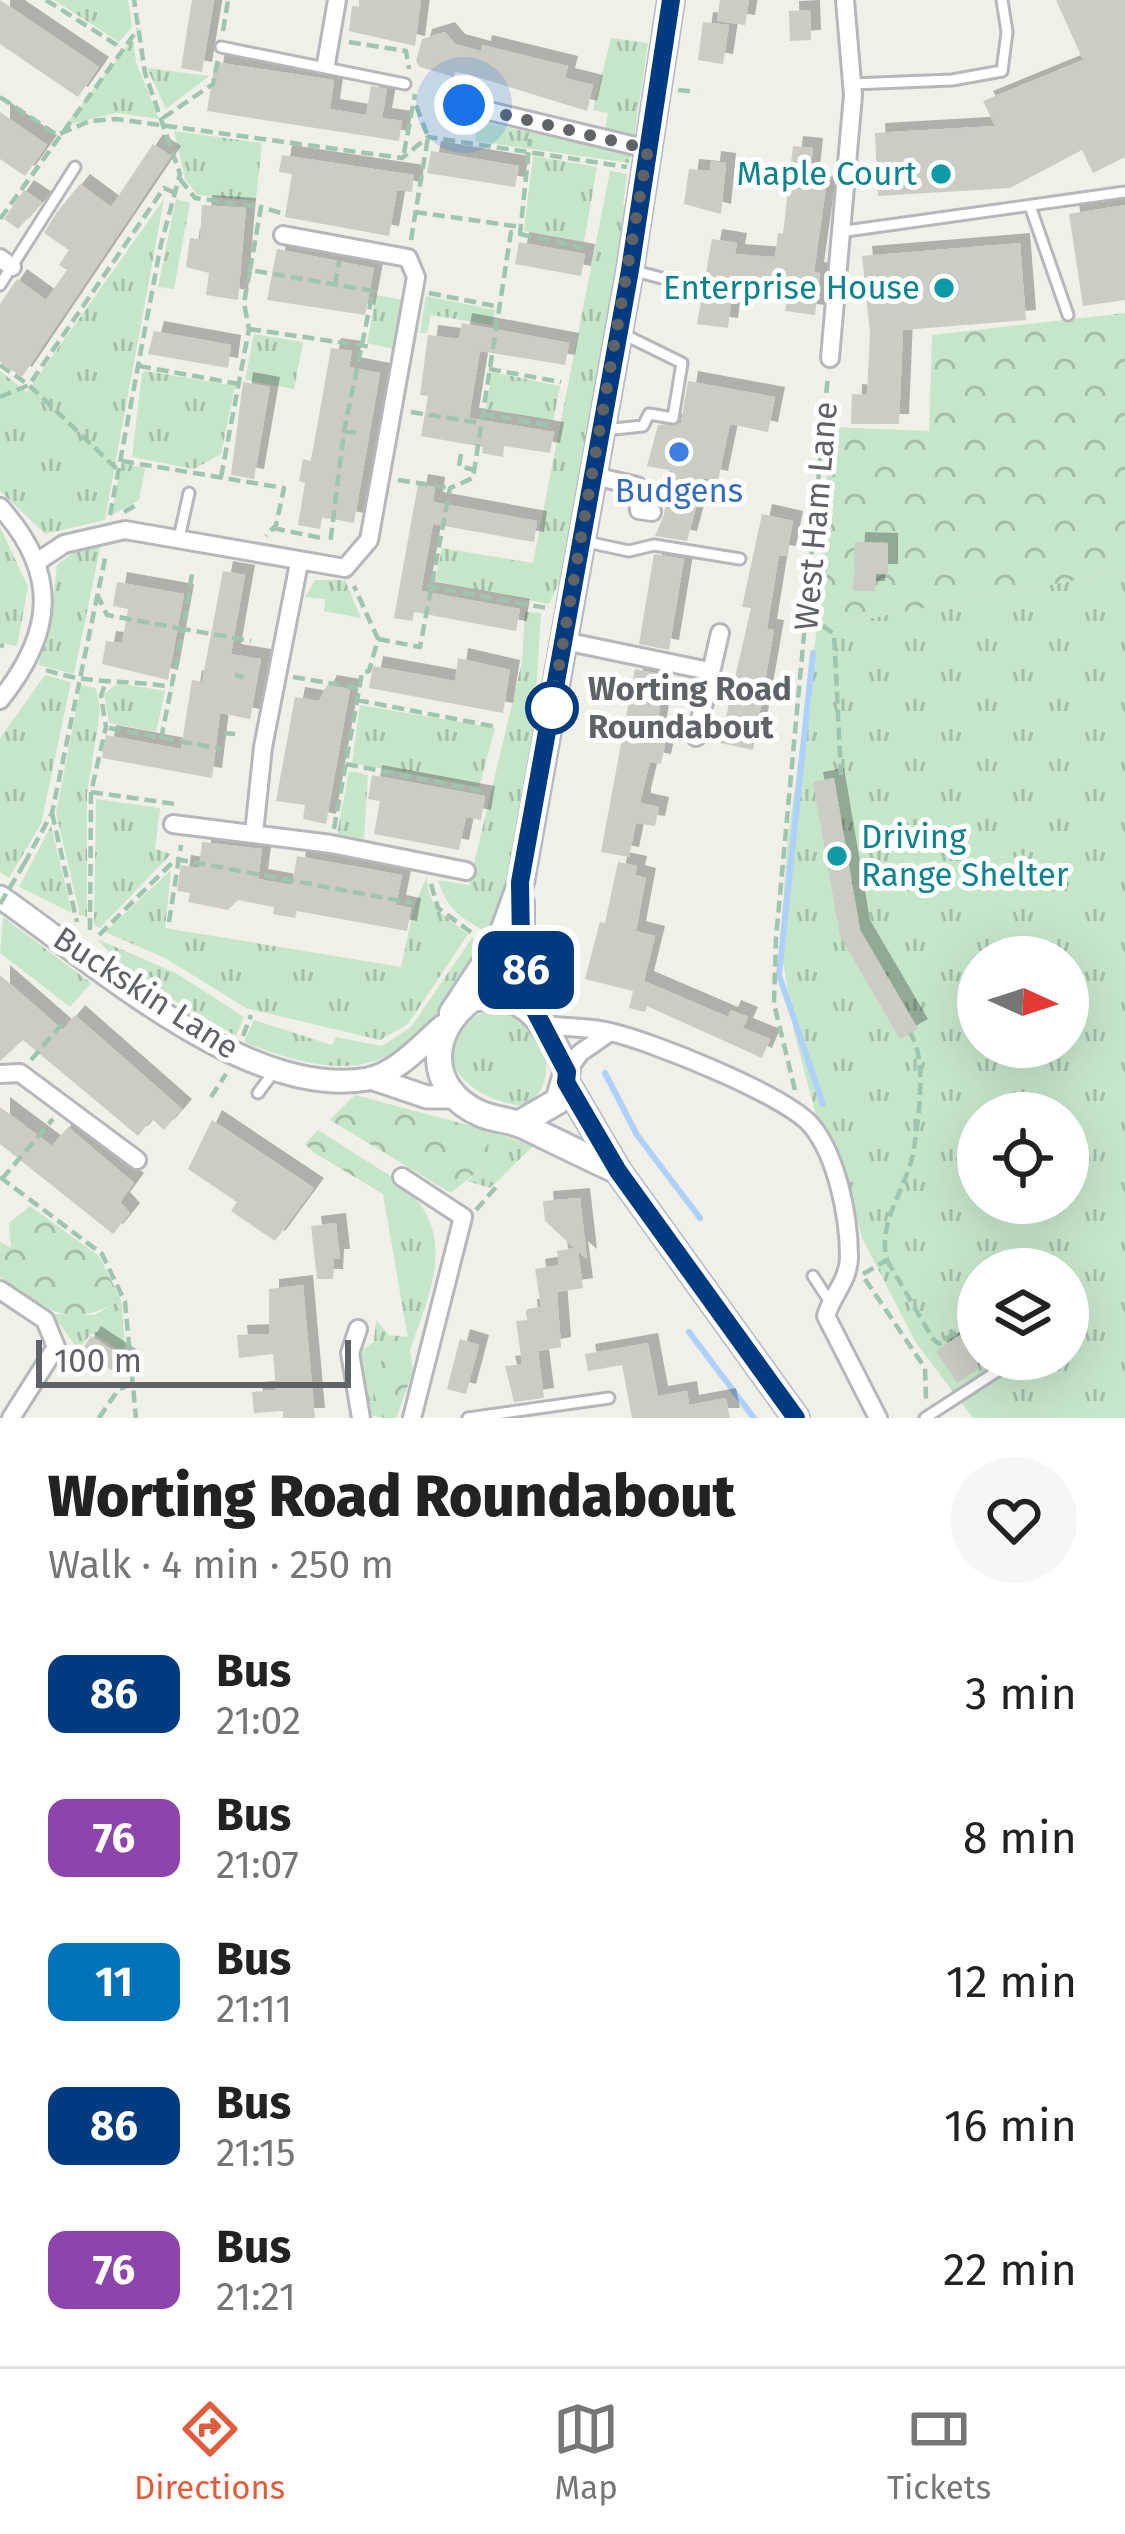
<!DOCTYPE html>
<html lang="en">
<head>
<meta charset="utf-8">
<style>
  :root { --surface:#fff; --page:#f6f6f6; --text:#222; --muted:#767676; --line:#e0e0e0; --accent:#e25c3c }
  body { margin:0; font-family:"Fira Sans",sans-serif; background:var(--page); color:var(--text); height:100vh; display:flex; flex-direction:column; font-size:45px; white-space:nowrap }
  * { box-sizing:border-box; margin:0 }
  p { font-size:39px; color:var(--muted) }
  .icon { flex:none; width:66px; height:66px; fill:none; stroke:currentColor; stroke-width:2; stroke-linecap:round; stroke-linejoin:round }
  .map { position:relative; height:1418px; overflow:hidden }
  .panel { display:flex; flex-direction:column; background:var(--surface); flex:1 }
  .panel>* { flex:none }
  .badge { padding:0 24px; border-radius:18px; font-size:42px; line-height:78px }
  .needle { width:78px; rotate:93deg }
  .controls { position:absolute; left:957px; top:936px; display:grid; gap:24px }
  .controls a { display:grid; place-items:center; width:132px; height:132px; border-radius:50%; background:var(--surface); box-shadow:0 12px 48px #0002; font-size:60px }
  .scale { position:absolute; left:36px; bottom:30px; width:315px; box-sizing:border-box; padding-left:12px; border:6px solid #5f6267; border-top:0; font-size:33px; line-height:42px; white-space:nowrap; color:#5f6267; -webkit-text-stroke:9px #fff; paint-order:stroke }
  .you { position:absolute; width:60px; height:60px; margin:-30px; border:9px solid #fff; border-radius:50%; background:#1a73e8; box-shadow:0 0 0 18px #1a73e833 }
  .map>.badge { position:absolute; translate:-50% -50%; box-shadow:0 0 0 6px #fff }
  .round { display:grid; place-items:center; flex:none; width:126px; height:126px; border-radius:63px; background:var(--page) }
  .summary { display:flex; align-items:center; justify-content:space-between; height:204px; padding:0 48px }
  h1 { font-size:57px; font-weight:800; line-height:90px }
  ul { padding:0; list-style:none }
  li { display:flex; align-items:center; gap:36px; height:144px; padding:0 48px }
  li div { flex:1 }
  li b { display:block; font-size:45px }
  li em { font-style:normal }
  li .badge { min-width:132px; font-weight:700; text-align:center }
  .tab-bar { display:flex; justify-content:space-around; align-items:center; height:168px; border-top:3px solid var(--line); background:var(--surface); font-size:33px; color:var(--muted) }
  .tab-bar a { display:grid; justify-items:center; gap:6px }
  .tab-bar .active { color:var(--accent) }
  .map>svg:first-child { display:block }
  .grass { fill:url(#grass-tufts); fill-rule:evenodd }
  .forest { fill:url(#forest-crowns) }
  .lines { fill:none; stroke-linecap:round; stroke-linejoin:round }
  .stream { stroke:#add1fb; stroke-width:6 }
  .building { fill:#cccbc4; filter:url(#shadow) }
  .service-casing { stroke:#b5b7bb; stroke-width:15 }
  .minor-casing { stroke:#b5b7bb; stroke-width:22 }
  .tertiary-casing { stroke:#b5b7bb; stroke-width:27 }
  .secondary-casing { stroke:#b6b9be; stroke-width:30 }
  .path { stroke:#9ec5ae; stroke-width:4.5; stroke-dasharray:12 6; stroke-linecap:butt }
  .service { stroke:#fff; stroke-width:9 }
  .minor { stroke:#fff; stroke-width:16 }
  .tertiary { stroke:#fff; stroke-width:21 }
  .secondary { stroke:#fff; stroke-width:24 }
  .path-bridge { stroke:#9ec5ae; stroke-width:4.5; stroke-dasharray:12 6; stroke-linecap:butt }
  .line-casing { stroke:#fff; stroke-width:27 }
  .line { stroke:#003b80; stroke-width:18 }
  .walk { stroke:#5f6267; stroke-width:12; stroke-dasharray:0 21.6 }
  .culture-dot { fill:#0f9aa8; stroke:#fff; stroke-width:4.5 }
  .shop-dot { fill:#3f7fe0; stroke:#fff; stroke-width:4.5 }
  .stop-dot { fill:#fff; stroke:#003b80; stroke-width:6 }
  .labels { text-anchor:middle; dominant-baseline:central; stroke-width:10; stroke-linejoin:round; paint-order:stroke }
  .culture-label { font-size:33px; fill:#0d838f; stroke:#fff; text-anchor:end }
  .shop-label { font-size:33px; fill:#366cbe; stroke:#fff }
  .street-label { font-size:33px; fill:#5f6267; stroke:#fff }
  .stop-label { font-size:33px; font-weight:bold; fill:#5f6267; stroke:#fff; text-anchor:start }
</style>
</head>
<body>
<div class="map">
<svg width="1125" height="1418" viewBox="0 0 1125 1418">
  <defs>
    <pattern id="grass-tufts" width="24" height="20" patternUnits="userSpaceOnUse" patternTransform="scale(3)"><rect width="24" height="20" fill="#c6e6ca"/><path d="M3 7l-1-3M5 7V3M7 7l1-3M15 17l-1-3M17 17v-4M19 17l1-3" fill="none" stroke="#a4bea8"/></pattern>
    <pattern id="forest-crowns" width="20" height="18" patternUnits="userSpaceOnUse" patternTransform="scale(3)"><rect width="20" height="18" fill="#c6e6ca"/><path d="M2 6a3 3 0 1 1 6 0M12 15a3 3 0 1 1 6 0" fill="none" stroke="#a4bea8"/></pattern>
    <filter id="shadow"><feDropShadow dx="10" dy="-10" stdDeviation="0" flood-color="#0004"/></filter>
  </defs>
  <rect width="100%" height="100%" fill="#f0efe8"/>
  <!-- grass -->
  <path class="grass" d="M54,0H128L132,27L119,42Z
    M133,38L136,62L159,119L116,113L66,125Z
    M611,38L648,43L634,138L604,135L608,113L593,110Z
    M147,68L209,76L166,109Z
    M478,121L631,154L629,163L475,141Z
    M174,131L262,143L256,201L197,195L185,179Z
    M533,156L597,167L584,242L524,231Z
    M610,171L627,174L623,205L628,206L566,567L549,604L435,581L442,548L533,563Z
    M164,199L105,520L45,534L0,491V371L27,392Z
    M176,199L190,203L174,289L158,287Z
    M376,295L403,300L394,349L367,343Z
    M426,296L495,310L492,325L431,315L427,333H420Z
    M254,334L303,342L294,389L245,380Z
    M147,371L235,386L221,454L194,469L132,457L142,373Z
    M492,372L560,386L553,421L486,409Z
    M121,463L145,468L139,500L112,515Z
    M0,527L28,587L17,646L0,643Z
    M101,544L74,674L38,665L50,629L57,565L78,549Z
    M1125,571V1418H973L916,1343L862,1238L843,1164L816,1115L794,1032L780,940L788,837L817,628ZM978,957H1068V1047H978ZM978,1113H1068V1203H978ZM978,1269H1068V1359H978Z
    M315,580H345L361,618L324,611L325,599L305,597Z
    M525,612L541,613L533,741L505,894L491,934C463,920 447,910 438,880L469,885L522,662Z
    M45,675L71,682L41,824L9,878L0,872V738Z
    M118,683L165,691L156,732L109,723L104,694Z
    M81,685L96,688L100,711L87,794V917L80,915L56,813Z
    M360,705L495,728L479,787L352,763Z
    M349,771L368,775L364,839L337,834Z
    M96,799L160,808L155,849L171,854L100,928L94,925Z
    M51,826L72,913L19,887Z
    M171,870L165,928L401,967L414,907L427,876C427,907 445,916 468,934L408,1024L380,1040L246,1008L165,958L105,932Z
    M3,917L91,983L70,1007L0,953Z
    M472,938L485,942C414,1057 378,1096 244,1042L254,1020L332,1045L336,1037L382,1046L411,1027Z
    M97,939L176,973L244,1017L236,1036L129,974Z
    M504,1008C541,1026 567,1082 523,1106C445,1097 417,1021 504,1008Z
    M487,1130L533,1146L490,1188L467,1181L490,1161Z
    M395,1179C460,1229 433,1284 410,1350L383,1194Z
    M121,1300L126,1355L92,1333L78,1349L52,1314L94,1315Z
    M376,1320L389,1335L373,1390L383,1418L367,1414L356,1354L374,1342Z"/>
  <!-- forest -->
  <path class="forest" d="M1125,313V571L817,628L830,427L929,431L932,335Z
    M355,1095L487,1130L490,1161L451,1193L330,1120Z
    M318,1130L395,1179L383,1194L313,1152L305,1144Z
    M30,1206L99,1256L121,1300C66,1331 46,1309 0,1277V1242L11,1248L9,1223Z
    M389,1335L408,1337L413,1372L396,1418H383L373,1390Z"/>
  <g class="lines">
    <!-- stream -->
    <path class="stream" d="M813,653L779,975L823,1104
      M605,1073L637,1135L700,1218
      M689,1332L754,1418"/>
  </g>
  <!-- building -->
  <path class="building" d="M0,0L99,67L78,97L0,44Z
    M192,0H214L202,72L181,68Z
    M359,0H421L415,46L349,31L352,6L359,7Z
    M720,0H749L745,25L717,21Z
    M1056,0H1125V157L1093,173L1082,150L1010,188L878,196L875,133L995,126L983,101L1083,60Z
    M810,10L811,40L790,41L789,11Z
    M703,22L729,25L723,64L698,60Z
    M445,32L455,44L481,51L482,45L568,66L565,78L593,85L587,111L467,74L455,72L454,77L420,67L416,61L422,39Z
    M215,62L334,80L330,109L366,115L371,86L387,89L382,118L402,121L399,141L207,111Z
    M0,112L47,145L25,176L0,159Z
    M153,144L171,156L22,377L0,362V304L17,279L46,300L67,270L59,265L69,250L44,233L57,212L80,184L111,207Z
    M793,146L813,148L809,184L826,187L814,272L820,273L815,315L785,311L787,300L733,286L728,328L697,324L712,239L737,243L735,254L775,257L778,233L783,234Z
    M431,151L519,166L515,187L427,173Z
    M282,155L414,175L412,192L397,190L389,236L285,217L292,174L279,172Z
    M711,161L726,163L721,214L684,204L689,169L710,171Z
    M24,190L42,202L18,229L4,219Z
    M202,205L246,208L238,300L206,295L209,273L186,267L190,238L200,239Z
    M1125,205V300L1083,306L1069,214Z
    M519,242L585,254L581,276L515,264Z
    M1020,243L1026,320L903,330L899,424H851L852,394L867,395L870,332L862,256Z
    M277,249L374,268L365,315L267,300Z
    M462,323L569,343L565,365L480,351L469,418L554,432L550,453L504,446L503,457L482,453L483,447L421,436L428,396L420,395L428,335L459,339Z
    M154,331L231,345L228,368L148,354Z
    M331,348L352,351L349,367L380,373L354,523L322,517L320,529L298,525L305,483L299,481L303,459L311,461Z
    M688,381L775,397L768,432L730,424L718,481L704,478L687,541L655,536L664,515L669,470L647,466L658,425L681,423Z
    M243,382L270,387L254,479L231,475Z
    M418,484L435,487L433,502L537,521L534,542L433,524L421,591L520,609L516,631L414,612L412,621L394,618Z
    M762,514L793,521L786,556L779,555L767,629L774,630L753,750L720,743L751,608L742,607Z
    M855,542L888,543V574H876L875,591H853Z
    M654,554L684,559L669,650L639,644Z
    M223,571L245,575L231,654L261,659L250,719L220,713L212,778L102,758L106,735L181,749L192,680L202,682Z
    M117,582L184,594L168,680L102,664L106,641L122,643L128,609L113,606Z
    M458,658L510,670L503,713L369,688L373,666L455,681Z
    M635,669L665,675L656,733L667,735L661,764L650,762L641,798V803L659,807L655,826L636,823L629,857L601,852Z
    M327,685L350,689L326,824L303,819L305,805L276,801L295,697L319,701Z
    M372,775L485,796L481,820L466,817L459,850L374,834L380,801L368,799Z
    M834,778L860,930L918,1029L900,1039L840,936L813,782Z
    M202,842L262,849L258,879L292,885L297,856L402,875L396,905L411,908L407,931L297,911L295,918L273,914L274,907L238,900L228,910L188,902L190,893L177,891L181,865L199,868Z
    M618,862L637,866L635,875L646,878L636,931L655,936L644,981L728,1017L731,1010L748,1017L743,1028L770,1039L762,1058L647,1006L645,1012L629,1008L633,991L585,979L600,922L605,923Z
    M0,975L63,1030L75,1015L182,1109L164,1130L152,1119L138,1136L23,1040L0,1061Z
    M0,1107L52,1146L68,1127L134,1183L120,1202L130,1213L113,1234L0,1144Z
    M212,1120L314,1188L275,1241L231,1211L237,1202L188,1169Z
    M580,1198L587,1259L578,1251L583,1288L557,1292L561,1347L538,1351L544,1398L514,1402L505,1366L522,1364L516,1321L528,1320L527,1309L541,1307L535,1269L559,1265L557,1251L574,1248L545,1221L543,1201Z
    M336,1223L340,1259H334L333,1279H317L311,1226Z
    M303,1285L315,1418H283V1411L254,1413L252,1392L276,1390L273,1354L239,1358L237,1335L269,1334V1289Z
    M978,1323V1369L957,1383L936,1351Z
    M91,1336L126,1359L116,1373L82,1350Z
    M460,1339L479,1345L466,1394L447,1389Z
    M648,1343L658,1396L687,1391L689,1405L726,1398L730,1418H632L622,1365L588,1371L585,1354Z"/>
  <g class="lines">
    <defs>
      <path id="service" d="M221,47L405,84
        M852,84L952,80L1002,71L1007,32L1002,0
        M1030,206L1068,315
        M839,232L1125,192
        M635,271L695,287
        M0,285L75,167
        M604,430L643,426L649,414L673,418L682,363L623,334
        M179,538L189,493
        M582,541L629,551L654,545L740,559
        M258,1093L276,1069
        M813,1276L830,1302
        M468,1418L609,1398
        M925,1418L1016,1359"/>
      <path id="minor" d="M326,64L337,0
        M464,105L648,149
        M0,258L12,267
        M830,358L853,95L845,0
        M594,476L637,486L639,510L652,512
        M0,507C60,573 54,633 0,700
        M37,562L64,544L125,530L345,568L369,540L416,277L408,258L283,235
        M564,641L709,671
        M696,737L720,633
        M173,824L331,844L466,871
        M254,833L263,747L299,563
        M546,1025C567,1028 590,1027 610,1032C651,1041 785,1095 811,1125C837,1156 849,1217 849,1257C849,1280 832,1295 826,1316L878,1418
        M567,1071L580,1053L610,1032
        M0,1074L20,1073L137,1160
        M402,1177L463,1217L412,1418
        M0,1290L45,1320L56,1347L11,1418
        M358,1329L350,1353L361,1418"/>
      <path id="tertiary" d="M0,897C93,961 248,1101 368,1079C397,1073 421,1045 443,1026
        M371,1078L427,1097H454"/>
      <path id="secondary" d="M521,903V944L534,1009
        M452,1013L500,940L521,882L630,270L671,0
        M566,1082L618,1171L796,1418
        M520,1123L558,1101L567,1071C546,1026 529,988 472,999C427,1032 426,1090 481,1114C496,1120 512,1120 526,1127C557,1142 587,1157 618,1171"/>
    </defs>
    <!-- service casing -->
    <use href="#service" class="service-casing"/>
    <!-- minor casing -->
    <use href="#minor" class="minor-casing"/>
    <!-- tertiary casing -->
    <use href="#tertiary" class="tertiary-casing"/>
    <!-- secondary casing -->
    <use href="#secondary" class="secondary-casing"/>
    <!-- path -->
    <path class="path" d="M46,0L120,47
      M223,31L228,0
      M349,42L406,51L409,69
      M678,90L696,92
      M0,97L57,135L90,121L116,119L402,158L428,137L627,167
      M163,118L213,84L218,60
      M404,153L415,94
      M180,179L195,198L261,207
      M415,212L521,227
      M0,219L138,29
      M520,234L583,248
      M411,240L428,137L416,105
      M250,270L261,207L281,213V218
      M335,285L339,261
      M429,293L500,307
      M249,329L372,347
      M0,365L29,385L119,471
      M139,366L239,384
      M489,369L561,382
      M0,397L29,385L164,188L175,193
      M411,412L481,423
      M483,414L552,426
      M344,431L357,433
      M461,454L459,466L474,470
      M122,461L284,488L276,525L266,536
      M221,477L249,329L244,303L250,270L373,291L344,431L330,545
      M398,480L450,488
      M124,512L136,505
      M110,515L161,244L180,174L145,73L134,0
      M273,528L326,539
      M427,586L546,608
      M97,594L107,615L183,629L192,574
      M808,615L834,634L841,775
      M378,639L420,647L450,488L473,478L511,232L520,234L530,139
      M0,646L4,645
      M46,670C89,685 127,679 171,687
      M235,675L243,677
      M293,677L358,688
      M357,700L497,727
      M109,728L221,749
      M224,733L235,734
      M161,739L183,629L251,641
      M346,764L483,791
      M91,792L175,804
      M52,813L77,922
      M334,829L362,673L369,671L378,639L354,586
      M176,859L412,903
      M24,864L52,813L106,554
      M431,884L438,908L472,933
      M169,922L181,845
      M90,930L91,792L106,727L101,696L105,684
      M99,935L176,859
      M243,1036L251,1015
      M31,1060L67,1018
      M795,1090L774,1004L776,938L828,375
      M211,1097L226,1074
      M0,1177L102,1254L125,1302L136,1418
      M2,1179L53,1119
      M476,1210L496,1187
      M887,1260L933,1339L939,1344L957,1331L961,1335
      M863,1274L887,1260C877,1223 905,1191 913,1154C918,1124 928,1058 910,1033
      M865,1279L925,1368L926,1399
      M99,1418L118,1390L133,1383"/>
    <!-- service -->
    <use href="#service" class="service"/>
    <!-- minor -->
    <use href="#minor" class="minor"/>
    <!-- tertiary -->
    <use href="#tertiary" class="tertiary"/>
    <!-- secondary -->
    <use href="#secondary" class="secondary"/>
    <!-- path-bridge -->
    <path class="path-bridge" d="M0,904L24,864"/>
  </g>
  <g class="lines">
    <defs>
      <path id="line" d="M671,0L630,270L520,882L521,944L534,1009L567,1072L566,1082L618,1171L796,1418"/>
    </defs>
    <!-- line casing -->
    <use href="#line" class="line-casing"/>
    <!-- line -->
    <use href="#line" class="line"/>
    <!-- walk -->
    <path class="walk" d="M464,105L648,149L549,724L552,708"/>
  </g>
  <!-- markers -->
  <g class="culture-dot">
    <circle cx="941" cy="174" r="12"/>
    <circle cx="944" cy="288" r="12"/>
    <circle cx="837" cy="856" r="12"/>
  </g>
  <circle class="shop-dot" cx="679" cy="452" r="12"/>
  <circle class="stop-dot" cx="552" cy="708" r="24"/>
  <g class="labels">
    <!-- culture labels -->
    <g class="culture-label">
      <text x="917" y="174">Maple Court</text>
      <text x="920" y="288">Enterprise House</text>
      <text x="861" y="837" text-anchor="start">Driving<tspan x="861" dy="38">Range Shelter</tspan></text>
    </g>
    <!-- shop labels -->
    <g class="shop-label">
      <text x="679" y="491">Budgens</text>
    </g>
    <!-- street labels -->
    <g class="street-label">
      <text transform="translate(816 516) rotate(-85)">West Ham Lane</text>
      <text transform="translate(146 993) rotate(33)">Buckskin Lane</text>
    </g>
    <!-- stop labels -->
    <g class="stop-label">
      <text x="588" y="689">Worting Road<tspan x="588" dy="38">Roundabout</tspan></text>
    </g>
  </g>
</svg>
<div class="controls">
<a><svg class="needle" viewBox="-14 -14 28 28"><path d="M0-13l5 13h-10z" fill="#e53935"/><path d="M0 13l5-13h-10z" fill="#767676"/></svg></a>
<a><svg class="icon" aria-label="locate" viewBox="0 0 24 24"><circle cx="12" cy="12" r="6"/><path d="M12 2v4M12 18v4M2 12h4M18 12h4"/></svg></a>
<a><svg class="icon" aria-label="layers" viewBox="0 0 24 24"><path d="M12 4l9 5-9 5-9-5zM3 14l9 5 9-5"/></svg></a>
</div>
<div class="scale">100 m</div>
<div class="you" style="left:464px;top:105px"></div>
<b class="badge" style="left:526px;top:970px;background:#003b80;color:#fff">86</b>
</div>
<section class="panel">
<div class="summary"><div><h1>Worting Road Roundabout</h1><p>Walk · 4 min · 250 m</p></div><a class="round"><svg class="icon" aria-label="heart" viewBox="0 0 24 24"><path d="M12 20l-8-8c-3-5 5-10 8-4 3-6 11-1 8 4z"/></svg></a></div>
<ul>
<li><span class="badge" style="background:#003b80;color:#fff">86</span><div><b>Bus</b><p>21:02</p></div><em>3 min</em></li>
<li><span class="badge" style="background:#8e44ad;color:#fff">76</span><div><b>Bus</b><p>21:07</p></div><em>8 min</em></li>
<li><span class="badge" style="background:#0072bc;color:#fff">11</span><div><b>Bus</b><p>21:11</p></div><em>12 min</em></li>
<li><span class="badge" style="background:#003b80;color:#fff">86</span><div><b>Bus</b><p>21:15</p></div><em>16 min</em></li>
<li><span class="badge" style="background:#8e44ad;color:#fff">76</span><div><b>Bus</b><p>21:21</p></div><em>22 min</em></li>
</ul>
</section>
<nav class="tab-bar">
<a class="active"><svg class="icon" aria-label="directions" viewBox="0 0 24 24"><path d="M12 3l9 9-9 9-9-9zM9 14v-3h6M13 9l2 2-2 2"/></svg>Directions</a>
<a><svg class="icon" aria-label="map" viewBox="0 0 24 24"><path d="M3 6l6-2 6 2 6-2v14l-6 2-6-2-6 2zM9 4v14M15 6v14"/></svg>Map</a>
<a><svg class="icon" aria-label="tickets" viewBox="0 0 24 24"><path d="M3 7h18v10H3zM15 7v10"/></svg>Tickets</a>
</nav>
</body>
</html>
